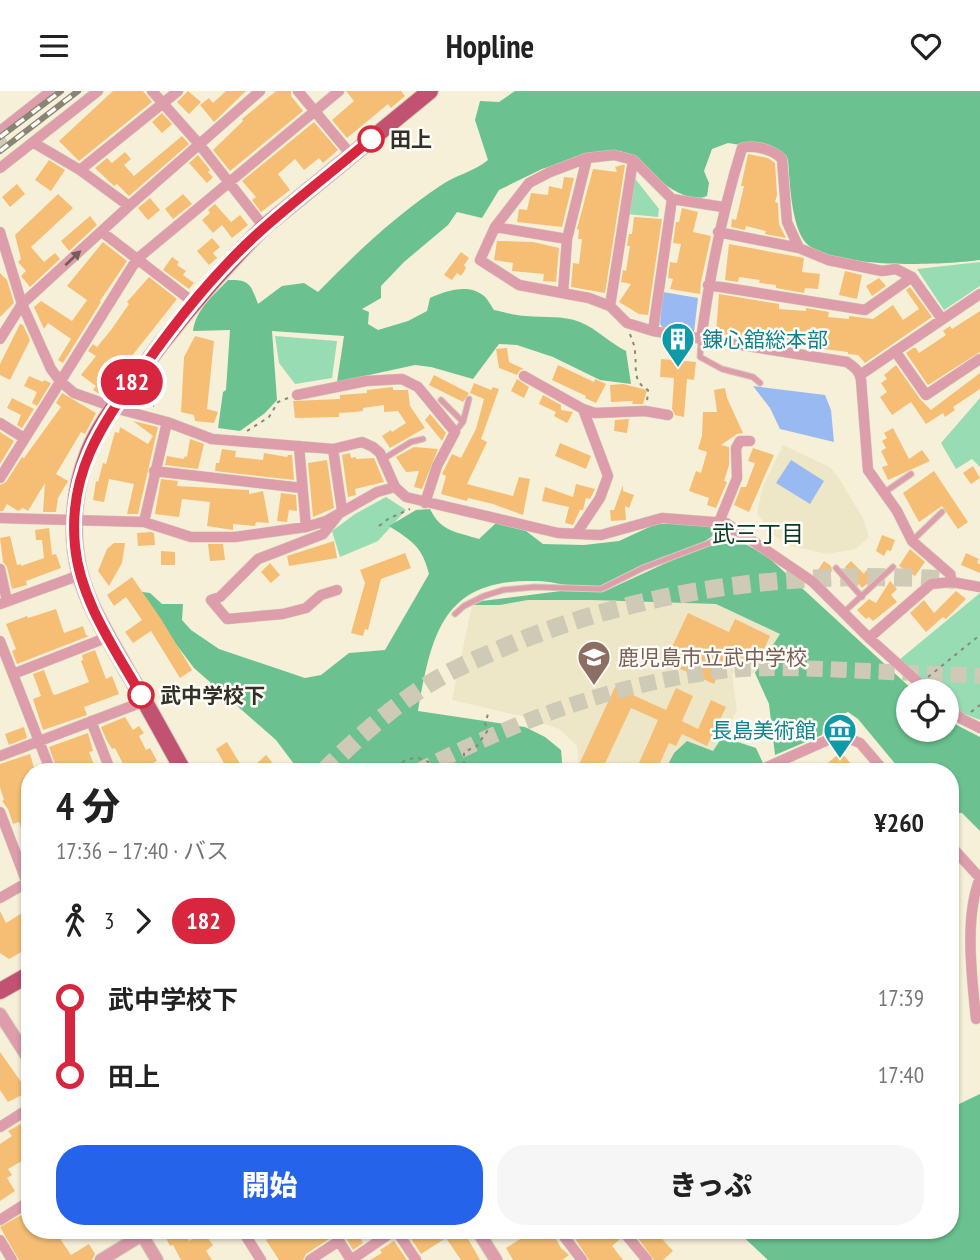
<!DOCTYPE html>
<html lang="ja">
<head>
<meta charset="utf-8">
<style>
  :root { --surface:#fff; --page:#f6f6f6; --text:#222; --muted:#767676; --accent:#2563eb }
  body { margin:0; font-family:"PT Sans Narrow","Noto Sans JP",sans-serif; background:var(--page); color:var(--text); height:100vh; display:flex; flex-direction:column; font-size:26px; white-space:nowrap }
  * { box-sizing:border-box; margin:0 }
  p { font-size:23px; color:var(--muted) }
  .icon { flex:none; width:38px; height:38px; fill:none; stroke:currentColor; stroke-width:2; stroke-linecap:round; stroke-linejoin:round }
  .map { position:relative; flex:1; overflow:hidden }
  .drawer { position:absolute; left:21px; top:672px; width:938px; height:476px; display:flex; flex-direction:column; background:var(--surface); border-radius:28px; box-shadow:0 2px 5px #0004 }
  .drawer>* { flex:none }
  .badge { padding:0 14px; border-radius:23px; font-size:24px; line-height:46px }
  .tools { position:absolute; left:896px; top:588px; display:grid; gap:14px }
  .tools a { display:grid; place-items:center; width:63px; height:63px; border-radius:50%; background:var(--surface); box-shadow:0 2px 5px #0004; font-size:35px }
  .map>.badge { position:absolute; translate:-50% -50%; box-shadow:0 0 0 4px #fff }
  .legs { display:flex; align-items:center; gap:10px; height:77px; padding:0 35px; font-size:23px }
  .legs p { margin-inline-start:auto }
  .head { display:flex; align-items:center; justify-content:space-between; height:119px; padding:0 35px }
  h1 { font-size:38px; font-weight:800; line-height:52px }
  .cta { display:flex; gap:14px; margin-top:auto; padding:14px 35px }
  .cta a { flex:1; height:80px; border-radius:28px; background:var(--accent); color:#fff; font-size:28px; font-weight:800; line-height:80px; text-align:center }
  .cta a+a { background:var(--page); color:var(--text) }
  ul { padding:0 35px; list-style:none }
  li { display:flex; align-items:center; gap:24px; height:77px; font-size:26px }
  li i { display:grid; place-items:center; width:10px; height:100%; margin:0 9px; background:currentColor }
  li i::after { content:''; width:18px; height:18px; margin:-9px; border:5px solid; border-radius:50%; background:var(--surface) }
  li p { margin-inline-start:auto }
  li:first-child i { background:linear-gradient(#0000 50%,currentColor 0) }
  li:last-child i { background:linear-gradient(currentColor 50%,#0000 0) }
  header { display:flex; justify-content:space-between; align-items:center; height:91px; padding:0 35px; background:var(--surface); font-size:32px; font-weight:800 }
  .map>svg:first-child { display:block }
  .built { fill:#eee7c7 }
  .green { fill:#97dcb2 }
  .forest { fill:#6bc290 }
  .water { fill:#99b9f2 }
  .building { fill:#f5be74 }
  .lines { fill:none; stroke-linecap:round; stroke-linejoin:round }
  .minor-tunnel { stroke:#cfcab5; stroke-width:10; stroke-dasharray:10 5; stroke-linecap:butt }
  .trunk-tunnel { stroke:#cfcab5; stroke-width:16; stroke-dasharray:16 8; stroke-linecap:butt }
  .motorway-tunnel { stroke:#cfcab5; stroke-width:18; stroke-dasharray:18 9; stroke-linecap:butt }
  .service-casing { stroke:#d3cdb8; stroke-width:7 }
  .minor-casing { stroke:#d3cdb8; stroke-width:11 }
  .tertiary-casing { stroke:#d3cdb8; stroke-width:14 }
  .primary-casing { stroke:#d3cdb8; stroke-width:18 }
  .path { stroke:#8b8878; stroke-width:2; stroke-dasharray:3.5 5; stroke-linecap:butt }
  .service { stroke:#dd9dab; stroke-width:5 }
  .minor { stroke:#dd9dab; stroke-width:10 }
  .tertiary { stroke:#dd9dab; stroke-width:12 }
  .primary { stroke:#c25271; stroke-width:16 }
  .rail-casing { stroke:#898576; stroke-width:6 }
  .rail { stroke:#fefdf8; stroke-width:3.5; stroke-dasharray:10; stroke-linecap:butt }
  .oneway { fill:#765c5c }
  .line-1-casing { stroke:#fff; stroke-width:16 }
  .line-1 { stroke:#d7263d; stroke-width:10 }
  .stop-1-dot { fill:#fff; stroke:#d7263d; stroke-width:3.5 }
  .labels { text-anchor:middle; dominant-baseline:central; stroke-width:5; stroke-linejoin:round; paint-order:stroke }
  .stop-label { font-size:21px; font-weight:bold; fill:#323027; stroke:#fefdf8; text-anchor:start }
  .culture-label { font-size:21px; fill:#0d838f; stroke:#fefdf8; text-anchor:start }
  .education-label { font-size:21px; fill:#785e54; stroke:#fefdf8; text-anchor:start }
  .neighbourhood-label { font-size:23px; fill:#0c3a28; stroke:#fefdf8 }
</style>
</head>
<body>
<header><svg class="icon" aria-label="menu" viewBox="0 0 24 24"><path d="M4 6h16M4 12h16M4 18h16"/></svg>Hopline<svg class="icon" aria-label="heart" viewBox="0 0 24 24"><path d="M12 20l-8-8c-3-5 5-10 8-4 3-6 11-1 8 4z"/></svg></header>
<div class="map">
<svg width="980" height="1169" viewBox="0 0 980 1169">
  <rect width="100%" height="100%" fill="#f6f0d8"/>
  <!-- built -->
  <path class="built" d="M783,354L830,376L840,389L863,427L869,446L856,458L827,463L792,455L774,445L757,422L763,395Z
    M528,509H592L716,513L780,543L755,582L732,583L737,620L713,661L674,662L664,681H579L577,655L559,638L521,625L452,609L472,514H500Z"/>
  <!-- green -->
  <path class="green" d="M633,85L659,118L658,126L627,123Z
    M980,171V195L944,219L917,178Z
    M275,245L337,250L332,287L295,293L279,272Z
    M980,307V376L972,368L956,378L941,352Z
    M386,406L406,419L378,450L340,466L332,440L355,423Z
    M980,502V629L962,622L947,609V600H936L899,569Z"/>
  <!-- forest -->
  <path class="forest" d="M515,0H980V169C945,174 831,179 806,152C791,135 790,92 788,69L785,64L778,60L728,52L712,58L704,80L709,92L707,105C682,116 643,75 623,61L613,59L582,65L542,78L499,99L482,127L457,121L448,134L404,171L381,195V207L362,218L369,221L368,233L378,239L408,230L427,220L430,207C446,200 468,192 484,205C488,208 491,215 494,219C504,221 515,225 526,225C545,227 562,224 580,231C597,238 610,252 626,260L631,293L600,289L553,266L517,254L499,253L473,288L431,276L415,274L337,291L344,245L272,240L277,309L265,322L240,340L218,337L223,301L226,299L230,239L193,240C196,218 213,205 228,189C250,188 251,194 258,213L282,195L304,192L318,201C355,163 395,125 440,95C455,84 474,81 488,69L475,29L480,10L499,11Z
    M430,418C441,441 457,441 479,448L496,432L526,440L543,453L584,454L619,450L656,433H693L720,437C707,455 680,460 660,467C644,473 608,495 597,496C578,498 557,491 538,490C443,487 432,541 418,620L525,636L545,646L561,659L563,681H300L276,649L194,577L136,500L150,502L162,513H183L182,529L191,539L219,558L305,587L321,584L349,562L385,559L429,483C422,455 412,450 389,435L416,419Z
    M718,448L740,450L767,465L914,600H908V639H947V629L980,646V740L962,722H950V681H902L858,628L848,621L825,630L822,644L775,664L769,613L755,582L780,543L716,513L592,509H528L500,514H472L482,510L561,500L603,501Z
    M721,648L735,650L756,657L763,672L748,681H664L674,662L687,650L713,660Z
    M950,988L959,1013L980,1003V1169H768L736,1139H950Z"/>
  <!-- water -->
  <path class="water" d="M663,201L698,207L694,241L663,237L660,233Z
    M753,295L825,304L831,319L834,351L780,338L770,317Z
    M791,369L824,390L810,413L776,392Z"/>
  <!-- building -->
  <path class="building" d="M113,0H143L152,11L79,70L59,50Z
    M188,0L201,11L189,23L177,11Z
    M226,0H246L214,31L200,14L209,7L213,12Z
    M276,0H291V5L303,20L230,80L213,59L243,30L242,28Z
    M346,0H401L405,5L391,17L388,13L347,47L332,29L354,10Z
    M162,22L172,33L162,42L152,31Z
    M314,31L338,59L323,72L319,67L304,79L295,68L278,83L290,99L261,121L252,109L256,106L242,90Z
    M182,45L189,53L129,105L117,93L114,95L95,77L107,67L112,72L125,61L131,68L124,74L134,85Z
    M748,63L768,67L775,72L777,104L775,111L778,112L779,133L786,147L765,143L766,140L746,135L745,139L731,136L732,128L736,129L744,95H741Z
    M198,64L210,79L208,81L213,86L207,92L189,72Z
    M49,69L65,79L51,100L35,89Z
    M622,74H625L605,202L571,196L573,172L579,173L582,148H578L579,139L577,138L593,78L617,81L615,76Z
    M564,86L574,87L562,136L517,131L519,118L527,119L531,102L548,104L549,95L562,98Z
    M17,93L25,103L10,116L2,106Z
    M58,103L73,117L31,156L44,171L55,162L60,168L30,196L21,185L26,180L18,171L21,168L15,144Z
    M183,103L192,113L173,128L165,118Z
    M150,107L160,119L148,129L138,117Z
    M215,113L231,131L240,124L248,134L232,147L222,134L213,142L202,129L210,122L208,119Z
    M682,117L698,121L693,141L711,145L701,191L700,203L670,198L673,188L668,187L670,171L677,172L681,153L673,152L676,131H679Z
    M90,125L97,134L69,160L61,150Z
    M634,126L662,128L648,224L639,223L619,211L631,193L621,191L623,179L626,180L630,155H627L629,143H632Z
    M212,147L220,156L213,162L217,167L209,174L197,160Z
    M497,150L533,151L559,157L556,191L543,190L544,183L512,180L513,172L494,169Z
    M103,151L127,170L100,210L101,211L63,272L58,269L71,248L48,232L44,238L34,216L41,210L72,230L87,209L67,195Z
    M729,153L804,167L802,181L820,183L818,198L805,197L804,202L776,197V194L759,192L760,189L739,186L738,191L725,189Z
    M461,161L469,167L464,174L466,177L461,185L457,182L452,189L444,184Z
    M172,166L179,171L177,174L186,180L183,184L194,192L189,198L163,179Z
    M845,180L862,184L857,208L839,204Z
    M0,182L7,189L14,212L0,226Z
    M149,186L177,208L131,266L106,305L98,302L93,299L96,295L81,284L96,265L88,260L93,253L97,256L111,239L129,213L127,211Z
    M879,187L886,195L872,205L866,195Z
    M910,196L932,226L865,272L858,264L848,263V261L776,252L777,245L747,243V247L716,242L719,203L779,213V218L806,220V217L829,221L828,226L849,228V225L873,228L893,214L903,229L919,218L906,199Z
    M980,220V261L928,294L906,262L913,257H916L919,262L946,244L943,240L950,235L952,238Z
    M20,233L23,234L30,249L10,289L0,284V273Z
    M195,245L214,250L207,318L218,321L214,332L195,330L194,324L181,321L184,266Z
    M507,257L509,271L524,278L520,279L517,284L499,277L496,258Z
    M661,268L696,271L694,289L687,288L684,326L675,324L672,318L674,287L660,286Z
    M558,274L594,291L595,288L606,293L596,312L585,307L586,305L552,289Z
    M896,274L920,308L931,319L980,282V298L953,316L955,319L945,326L943,322L926,333L911,311L892,324L880,306L887,301L881,292L887,288L884,284Z
    M434,284L469,302L463,311L429,294Z
    M29,285L43,291L44,289L51,292L37,315L32,312L37,301L24,295Z
    M517,288L529,296L524,307L511,300Z
    M474,292L491,299L493,296L499,298L481,348L487,351L467,393L513,405L519,386L530,388L523,424L493,413L468,407L467,410L441,403L446,385L442,383L452,363L461,367L476,338L484,308L470,302Z
    M623,293L647,299L643,313H632L633,310L611,311L610,294Z
    M393,296V299H408L410,315L425,337L390,357L382,345L391,339L392,341L406,332L398,320L384,321V314L363,317V320L355,321L339,322V326L295,327L293,310L340,308V304L367,302V299Z
    M725,297L727,307L743,342L737,343L721,354L729,356V374L724,390L727,391L716,417L707,414L709,407L689,400L696,380L701,382L707,361L698,358L702,345L703,321H717L714,299Z
    M62,302L96,322L85,343L81,341L56,383L68,390L58,407L56,421H43L45,392L28,420L23,417L18,420L7,413L3,420H0V394L6,391L22,366L24,367L61,316L56,312Z
    M543,304L561,314V319L573,321L567,332L554,325L556,321L539,313Z
    M12,307L34,318L22,337L17,334L21,324L7,317Z
    M430,323L446,342L442,350L425,329Z
    M629,328L627,342L614,340L615,329Z
    M133,330L158,336L138,423H127L134,393L109,388L104,411L93,409L96,390L98,391L103,372L106,373L115,341L119,342L120,336L148,353L153,345Z
    M893,337L909,368L922,359L930,370L888,389L882,376L888,374L881,360L886,357L882,350L887,347L884,342Z
    M0,341L14,350L0,373Z
    M190,348L204,353L198,378L165,374L167,365L184,368L185,365L187,366Z
    M560,352L591,365L586,378L555,365Z
    M414,356L438,358L422,398L414,396L419,380L406,381L396,366Z
    M753,357L774,364L749,421L734,414L741,396H746L755,372L748,370Z
    M222,358L236,360L235,366L263,369L264,362L287,366L288,364H292L294,389L215,380L216,372H219Z
    M350,362L351,367L356,366V368L374,367L384,391L355,398L356,404L348,406L342,364Z
    M327,369L334,417L313,426L308,372Z
    M973,375L980,387L971,393L963,382Z
    M934,380L968,431L958,438L942,415L919,431L903,402Z
    M161,388L178,390L177,395L249,399V403L263,400L269,432L256,431L255,435L233,433V439L207,435L210,411L182,408L179,426L155,423Z
    M576,393L595,398L590,408L586,407L583,419H580L573,434L565,432L569,416L542,410L545,396L573,406Z
    M623,394V400L634,404L629,417L625,415L626,429L611,430L610,419H614Z
    M281,402L296,404L297,420L289,419L287,431L277,430Z
    M49,437L52,464L56,463L61,477L26,490L27,494L12,498L7,476L3,471L0,447L10,445L17,474L21,473V475L44,467L42,449H36L35,439Z
    M151,441L154,442L155,454L138,455L137,442Z
    M882,444L895,449L891,460L887,459L884,465L876,460Z
    M334,450L337,467L289,475L287,465Z
    M114,452H125L122,472L109,495L98,480L107,458Z
    M208,453H223L225,469L210,470Z
    M910,458L925,471L915,485L899,475Z
    M161,460L175,461V474H161Z
    M405,462L411,477L381,488L368,539L365,538L363,545L351,542L365,492L360,479Z
    M966,462L979,468L977,472L980,473V482L961,474Z
    M824,470L831,475L832,480L825,489L816,482Z
    M851,470L864,483L866,479L874,487L862,497L845,476Z
    M270,472L280,484L271,492L261,481Z
    M132,486L161,528L192,579L180,587L151,540L133,552L125,541L142,529L126,506L114,515L107,504Z
    M890,490L897,498L891,504L897,511L873,530L869,526L866,528L857,519L869,508L876,512Z
    M956,500L966,508L946,528L943,526L926,541L910,522L924,509L934,522Z
    M56,518L64,542L83,535L86,544L89,545L17,573L12,560L16,558L6,533L27,525L28,527Z
    M688,522L729,541L735,528L770,545L756,576L728,563L714,593L665,571Z
    M95,559L106,588L112,585L119,603L84,616L87,624L43,639L33,608L41,605L33,583L44,579L53,603L55,604L89,591L81,570L83,569L82,564Z
    M615,596L666,619L676,597L693,605L682,630L698,638L711,609L726,616L707,655L682,643L676,655L669,652L656,681H635L658,629L631,617L601,681H584L577,678Z
    M125,626L133,639L139,635L144,642L139,645L146,659L150,657L157,670L153,672L158,681H127L115,657L112,658L106,648L101,636Z
    M24,636L27,647L9,654L5,643Z
    M88,642L93,660L89,661L97,681H80L78,676L58,681L49,656Z
    M227,651L245,681H214L225,674L216,658Z
    M841,661L858,681H827L823,676Z
    M30,663L34,677L30,678L29,757L19,731L13,733L8,718L2,710L4,709L0,696V673Z
    M266,664L272,671L261,681H247Z
    M30,817V856L9,868L0,862V820L6,832Z
    M0,961L26,998L22,1001L24,1003L8,1011L0,999Z
    M30,1028V1076L25,1068L8,1078L12,1084L7,1087L15,1100L0,1110V1053L12,1045L8,1040Z
    M30,1119V1139H76L61,1149L71,1164L89,1153L95,1163L92,1169H19L0,1136Z
    M162,1139H184L189,1150L204,1142L213,1154L206,1160L212,1169H181L173,1154L170,1155Z
    M281,1139H323L329,1148L306,1163L303,1169H279L266,1149Z
    M354,1139H374L361,1148L363,1152L353,1159L345,1145Z
    M421,1139H463L480,1169H461L446,1147L421,1163L410,1146Z
    M521,1139H551L561,1157L569,1164L562,1169H513L506,1157L525,1145Z
    M573,1139H615L620,1148L612,1155L623,1169H589L576,1149L579,1146Z
    M632,1139H654L673,1160L663,1169H654Z
    M394,1150L407,1169H370L382,1162L380,1159Z"/>
  <g class="lines">
    <!-- minor-tunnel -->
    <path class="minor-tunnel" d="M0,48L8,60"/>
    <!-- trunk-tunnel -->
    <path class="trunk-tunnel" d="M417,681C514,630 620,590 730,579C775,575 822,578 868,580C905,582 943,583 980,585"/>
    <!-- motorway-tunnel -->
    <path class="motorway-tunnel" d="M323,681C354,650 387,620 424,596C455,576 490,562 524,548C662,494 808,479 955,489"/>
    <defs>
      <path id="service" d="M701,249L700,266L722,278L753,286L760,292
        M441,309L463,331
        M455,341L463,331L469,308
        M383,368L411,351L423,348
        M885,401L911,383
        M912,450L942,421
        M836,477L862,506
        M844,521L893,476
        M455,523L464,515L484,505L503,499L535,496L601,498L643,477L738,441"/>
      <path id="minor" d="M152,0L199,53L264,136
        M298,0L352,65
        M0,40L51,0
        M34,52L80,79L129,115
        M0,77L98,0
        M80,79L178,0
        M723,116L672,108L633,69L614,64L587,67L550,81L529,92L495,136L480,169L519,194L589,207L610,215L627,232L653,240L847,271C854,276 860,280 861,289L868,379L897,420L912,450L950,483L952,491
        M495,136L567,148
        M0,141L22,213L51,278L60,290L74,302L122,319L167,331L212,348L333,358L362,351L373,356L380,362L395,396L406,406L558,442L601,444L662,427L726,432L813,491L869,547L928,600
        M102,141L193,211
        M718,141L799,157
        M708,194L865,219L912,186
        M563,202L567,148L587,67
        M610,215L633,69
        M653,240L672,108
        M0,248L22,213L129,115L260,0
        M701,249C710,182 722,121 742,57C754,53 774,59 782,68L787,131L799,157L828,169L882,180L896,178L912,186L942,228
        M895,260L926,304L980,268
        M860,284L980,203
        M524,285L583,318L608,385L600,407L576,443
        M297,304L366,290L402,288L418,296L455,341L437,375L425,412
        M583,318L595,322L645,320L668,324
        M0,332L24,347
        M299,355L306,436
        M333,358L342,419L323,443L258,468L220,506L211,509L227,528L283,523L306,517L321,504L337,499
        M154,380L302,397
        M0,387L137,168L339,0
        M0,427L144,431L191,446H235L306,436L326,430L377,401L395,396
        M144,431L167,331
        M719,431L737,387L736,357L740,350H750
        M0,478L7,510
        M0,513L80,484
        M869,547L931,493L952,491L980,496
        M0,550L51,681
        M13,583L108,546
        M947,615L962,628L980,637
        M91,630L111,681
        M0,665L145,610
        M756,681L830,648L845,646L860,652L885,681
        M0,721L27,792
        M950,754L980,787
        M0,807L30,790
        M976,928C972,887 964,826 980,787
        M0,1036L30,1017
        M0,1129L30,1110
        M242,1139L261,1169
        M332,1139L351,1169L395,1139
        M396,1139L416,1169
        M559,1139L582,1169
        M622,1139L647,1169
        M0,1149L12,1169
        M310,1169L339,1150"/>
      <path id="tertiary" d="M0,923L30,970
        M139,1139L157,1169
        M477,1139L496,1169
        M101,1169L142,1144"/>
      <path id="primary" d="M184,681C165,647 146,612 126,578C109,548 89,516 80,483C70,444 73,400 88,362C98,336 116,313 133,290C173,235 216,184 264,136L430,0
        M0,900L30,883"/>
    </defs>
    <!-- service casing -->
    <use href="#service" class="service-casing"/>
    <!-- minor casing -->
    <use href="#minor" class="minor-casing"/>
    <!-- tertiary casing -->
    <use href="#tertiary" class="tertiary-casing"/>
    <!-- primary casing -->
    <use href="#primary" class="primary-casing"/>
    <!-- path -->
    <path class="path" d="M630,243C632,249 635,255 635,261C637,278 632,290 648,299L647,311
      M145,314L154,315
      M247,340L269,326L278,311L288,307
      M379,435L388,428L410,418
      M928,586L980,544
      M971,621L980,614
      M337,681L346,673L358,681
      M388,681C411,663 420,662 442,681
      M469,681L464,672V661L477,655L488,639L485,633L488,623"/>
    <!-- service -->
    <use href="#service" class="service"/>
    <!-- minor -->
    <use href="#minor" class="minor"/>
    <!-- tertiary -->
    <use href="#tertiary" class="tertiary"/>
    <!-- primary -->
    <use href="#primary" class="primary"/>
    <defs>
      <path id="rail" d="M0,46L61,0
        M0,60L78,0"/>
    </defs>
    <!-- rail casing -->
    <use href="#rail" class="rail-casing"/>
    <!-- rail -->
    <use href="#rail" class="rail"/>
  </g>
  <!-- one-way arrows -->
  <defs><path id="oneway-solid" d="M-6-.8H1V-3.2L6.5 0L1 3.2V.8H-6Z" transform="scale(1.75)"/></defs>
  <use class="oneway" href="#oneway-solid" transform="translate(73 167) rotate(-43)"/>
  <g class="lines">
    <defs>
      <path id="line-1" d="M141,604C115,558 80,509 75,455C68,384 100,335 140,281C177,229 217,178 265,136C299,106 336,78 371,48"/>
    </defs>
    <!-- line-1 casing -->
    <use href="#line-1" class="line-1-casing"/>
    <!-- line-1 -->
    <use href="#line-1" class="line-1"/>
  </g>
  <!-- icons -->
  <defs>
    <symbol id="building-pin" viewBox="-11 -11 22 30"><path d="M0 17L-7.5 6A9.5 9.5 0 1 1 7.5 6Z" fill="#0f9aa8" stroke="#fefdf8"/><path d="M-4-6H4V6H1V3H-1V6H-4ZM-2.5-4.3h1.7v1.8h-1.7ZM.8-4.3h1.7v1.8H.8ZM-2.5-1h1.7V.8h-1.7ZM.8-1h1.7V.8H.8Z" fill="#fff"/></symbol>
    <symbol id="school-pin" viewBox="-11 -11 22 30"><path d="M0 17L-7.5 6A9.5 9.5 0 1 1 7.5 6Z" fill="#8d6e63" stroke="#fefdf8"/><path d="M0-5L7-2L0 1L-7-2ZM-4 1L0 2.5L4 1V4Q0 6-4 4Z" fill="#fff"/></symbol>
    <symbol id="museum-pin" viewBox="-11 -11 22 30"><path d="M0 17L-7.5 6A9.5 9.5 0 1 1 7.5 6Z" fill="#0f9aa8" stroke="#fefdf8"/><path d="M0-6L6-3V-2H-6V-3ZM-5-1h2V3h-2ZM-1-1h2V3h-2ZM3-1h2V3H3ZM-6 4H6V6H-6Z" fill="#fff"/></symbol>
  </defs>
  <g fill-rule="evenodd">
    <use href="#building-pin" x="659" y="229" width="38" height="52"/>
    <use href="#school-pin" x="575" y="547" width="38" height="52"/>
    <use href="#museum-pin" x="821" y="620" width="38" height="52"/>
  </g>
  <!-- markers -->
  <g class="stop-1-dot">
    <circle cx="371" cy="48" r="12"/>
    <circle cx="141" cy="604" r="12"/>
  </g>
  <g class="labels">
    <!-- stop labels -->
    <g class="stop-label">
      <text x="390" y="48">田上</text>
      <text x="160" y="604">武中学校下</text>
    </g>
    <!-- culture labels -->
    <g class="culture-label">
      <text x="702" y="248">錬心舘総本部</text>
      <text x="816" y="639" text-anchor="end">長島美術館</text>
    </g>
    <!-- education labels -->
    <g class="education-label">
      <text x="618" y="566">鹿児島市立武中学校</text>
    </g>
    <!-- neighbourhood labels -->
    <g class="neighbourhood-label">
      <text x="758" y="442">武三丁目</text>
    </g>
  </g>
</svg>
<div class="tools">
<a><svg class="icon" aria-label="locate" viewBox="0 0 24 24"><circle cx="12" cy="12" r="6"/><path d="M12 2v4M12 18v4M2 12h4M18 12h4"/></svg></a>
</div>
<b class="badge" style="left:132px;top:291px;background:#d7263d;color:#fff">182</b>
<section class="drawer">
<div class="head"><div><h1>4 分</h1><p>17:36 – 17:40 · バス</p></div><b>¥260</b></div>
<div class="legs"><svg class="icon" aria-label="walk" viewBox="0 0 24 24"><circle cx="13" cy="4" r="2"/><path d="M13 8l-2 6 4 7M11 14l-3 7M7 12l3-4h3l4 4"/></svg>3<svg class="icon" aria-label="forward" viewBox="0 0 24 24"><path d="M9 5l7 7-7 7"/></svg><b class="badge" style="background:#d7263d;color:#fff">182</b></div>
<ul>
<li><i style="color:#d7263d"></i><b>武中学校下</b><p>17:39</p></li>
<li><i style="color:#d7263d"></i><b>田上</b><p>17:40</p></li>
</ul>
<div class="cta"><a>開始</a><a>きっぷ</a></div>
</section>
</div>
</body>
</html>
